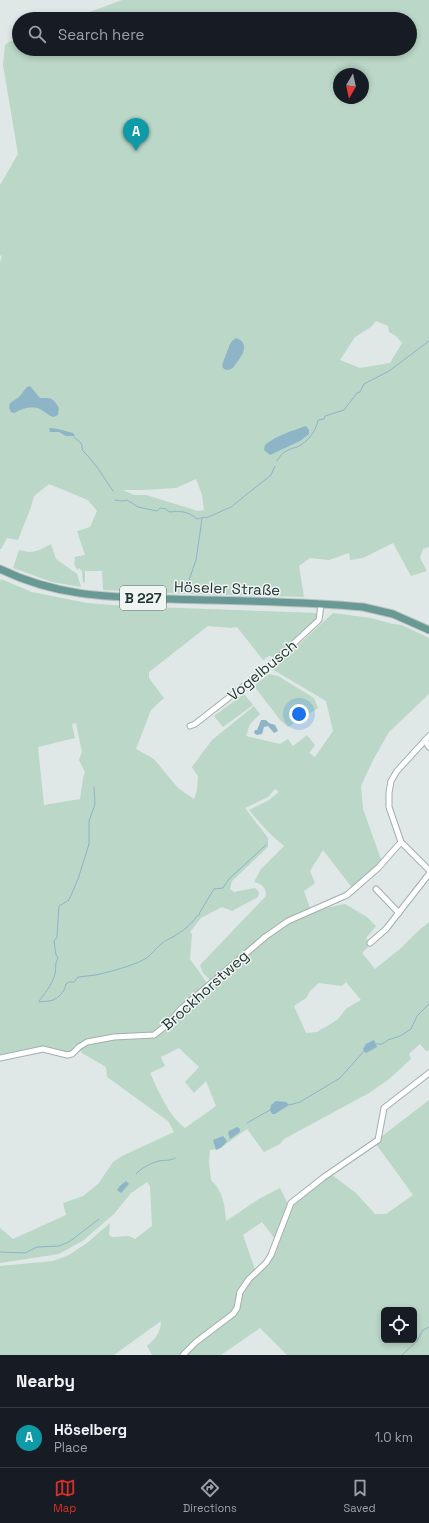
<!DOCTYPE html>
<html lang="en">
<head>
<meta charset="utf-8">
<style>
  body { margin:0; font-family:"Space Grotesk",sans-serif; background:#242831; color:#f1f3f6 }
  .controls { position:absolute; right:12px; bottom:12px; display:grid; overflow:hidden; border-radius:6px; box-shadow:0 2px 6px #0003 }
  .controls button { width:36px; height:36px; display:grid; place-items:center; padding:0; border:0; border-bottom:1px solid #363941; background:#171b24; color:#f1f3f6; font:20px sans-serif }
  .compass { position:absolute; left:333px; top:68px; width:36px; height:36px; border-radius:50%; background:#171b24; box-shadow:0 2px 6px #0003; rotate:189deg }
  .you { position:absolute; left:299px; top:714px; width:14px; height:14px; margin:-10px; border:3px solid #fff; border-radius:50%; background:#1a73e8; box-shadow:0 0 0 6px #1a73e833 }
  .badge { display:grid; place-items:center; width:26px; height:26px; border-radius:50%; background:#d93025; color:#fff; font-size:13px; font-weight:700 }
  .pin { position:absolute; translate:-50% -33px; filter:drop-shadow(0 1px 2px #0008) }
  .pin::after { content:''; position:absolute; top:21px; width:14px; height:12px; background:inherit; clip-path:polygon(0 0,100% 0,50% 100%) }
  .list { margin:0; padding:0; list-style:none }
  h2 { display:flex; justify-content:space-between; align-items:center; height:52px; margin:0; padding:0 16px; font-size:17px }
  h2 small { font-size:13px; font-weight:400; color:#9ea1a6 }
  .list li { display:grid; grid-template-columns:26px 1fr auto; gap:12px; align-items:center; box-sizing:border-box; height:60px; padding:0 16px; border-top:1px solid #363941 }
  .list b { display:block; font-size:15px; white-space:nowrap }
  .list p { margin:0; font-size:13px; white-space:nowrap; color:#9ea1a6 }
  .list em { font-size:13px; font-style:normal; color:#9ea1a6 }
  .icon { flex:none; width:22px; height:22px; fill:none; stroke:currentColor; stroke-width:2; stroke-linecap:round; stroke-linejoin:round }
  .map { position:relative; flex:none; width:429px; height:1355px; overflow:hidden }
  .search { position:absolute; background:#171b24; box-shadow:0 2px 6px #0003; left:12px; right:12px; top:12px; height:44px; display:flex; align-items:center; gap:10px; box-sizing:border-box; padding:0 14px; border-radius:22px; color:#9ea1a6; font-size:15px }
  .sheet { height:112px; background:#171b24 }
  nav { display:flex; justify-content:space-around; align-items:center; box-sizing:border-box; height:56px; border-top:1px solid #363941; background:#171b24; font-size:11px; color:#9ea1a6 }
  nav a { display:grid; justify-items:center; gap:2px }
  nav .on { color:#d93025 }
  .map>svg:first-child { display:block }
</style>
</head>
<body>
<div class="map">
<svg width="429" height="1355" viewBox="0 0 429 1355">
  <rect width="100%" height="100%" fill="#dfe8e6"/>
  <g fill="#bad7c7" fill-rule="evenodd">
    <path d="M122 0H429V547L423 549 420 558 427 571 411 576 393 543 363 558 350 560 349 553 329 560 310 558 299 566 304 597 191 594 103 590 102 571H85V582L83 583 82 571 79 568 77 570 74 564 75 560 74 557 85 555 77 531 90 527 97 511 88 500 49 484 34 496 31 507 18 540 7 538 1 549H0V263L2 255 0 256V185L18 154 3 65 5 45 9 42 19 38V49H410V19H71ZM339 74H363V98H339ZM376 321 388 326 389 332 396 336 402 343 390 363 360 368 340 360 355 337 371 327ZM196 479 202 495 204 510 198 511 146 495H134L123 490H142L176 488Z"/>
    <path d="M51 544 56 559 77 574 81 587 52 582 13 568 19 550C34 554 38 551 51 544Z"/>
    <path d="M1 579 32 592 87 603 126 606 317 613V619L275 657 269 656 263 660 237 627 231 628 208 626 149 672V678L164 698 151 710 136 749 154 759 178 788 194 799 197 790 198 776 192 767 212 740 254 706 260 714 250 724 246 736 280 744 288 739 293 746 307 735 315 745 309 753 315 757 333 731 326 701 272 669 333 613 371 618 393 624 402 625 429 638V694L389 732 373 760 361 786 363 809 382 862 353 889 323 850 310 871 315 883 304 891 310 908 290 917 269 930 211 981 203 973 200 965 266 896C266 887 262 884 254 882L261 869 284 846C271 836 260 823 249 810L269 800 279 792 275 789 268 797 245 808 268 838V847L232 881 230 889 234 892 255 888 259 892 258 897 232 911 222 907 201 918 190 932 192 934 190 959 210 987C244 958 276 926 318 910 327 907 337 906 345 904L367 917 376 926 366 938 370 945 362 953 375 969 401 948 417 932 429 922V1050L426 1051 420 1044 409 1054 411 1059 388 1080 369 1093 284 1139 280 1144 264 1152 247 1129 219 1149 210 1150 209 1162 211 1180C223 1191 225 1206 226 1221L259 1199 280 1188 288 1204 275 1239 262 1222 243 1235 257 1275 270 1263 291 1208 297 1202 332 1175 356 1193 375 1214H386L413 1195 376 1144 381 1137 429 1100V1355H287L260 1328 221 1355H186L190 1349 189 1345 179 1355H152L147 1346C155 1339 161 1332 161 1321L114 1355H0V1266L53 1261 69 1255 87 1243 110 1223 109 1235 112 1237 129 1236 135 1239 152 1226 150 1186 147 1182 131 1193 114 1214 84 1240 59 1254 0 1263V1228L13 1239 66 1215 63 1203 83 1196 99 1183 113 1162 122 1156 174 1132 168 1121 107 1077 106 1067 82 1053 74 1044 75 1048 70 1053H63L44 1047 0 1057V582ZM76 723 82 752 79 760 85 772 83 778 80 799 44 805 38 747 75 738 72 724ZM346 982 361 1000 347 1008 337 1020 317 1032 306 1033 294 1006 306 998 310 991 319 983 342 986ZM179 1048 199 1067 185 1082 194 1093 206 1081 216 1106 185 1128C168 1115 159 1092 150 1073L165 1066 161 1057ZM384 1310H414V1340H384Z"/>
    <path d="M269 674 278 676 314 698 318 708 288 727 281 721 254 686Z"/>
    <path d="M244 694 253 705 223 727 214 716Z"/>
  </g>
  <g fill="#8db4c7">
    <path d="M236 338C249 343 244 353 238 361 234 366 233 370 226 370L223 368 222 365 230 344 232 341Z"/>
    <path d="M30 386 40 398C52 398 52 397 59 408L58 415 54 417C49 416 47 413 43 411 34 404 23 408 14 413L11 412 9 408 10 403 19 397 27 387Z"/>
    <path d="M306 426 309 430V434L300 441 270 455 264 450 265 445C277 435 292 431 306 426Z"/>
    <path d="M49 428C55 428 66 431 73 433L75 436H66L59 432H50Z"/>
    <path d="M261 720H266L269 723 275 725 278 731 274 733 268 726 264 727 262 734 257 735 254 733 255 730H257Z"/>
    <path d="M374 1040 377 1047 366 1053 364 1051 363 1049 366 1044Z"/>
    <path d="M276 1101 286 1102 289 1105 275 1114H272L270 1110 271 1105Z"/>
    <path d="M237 1127 240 1129V1132L230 1139 228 1133 229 1131Z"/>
    <path d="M223 1136 227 1141 222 1147 216 1150 213 1140Z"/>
    <path d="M126 1181 129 1184 121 1193 117 1190 120 1186Z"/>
  </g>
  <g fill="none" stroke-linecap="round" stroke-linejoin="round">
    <g stroke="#8db4c7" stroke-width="1">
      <path d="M74 437 81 443 83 451 88 456 97 467 113 491"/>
      <path d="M277 461C279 458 281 455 283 453 287 450 293 448 297 447 308 442 316 431 318 420L324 419 325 416 344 410 357 393 360 392 364 384 389 371 429 341"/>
      <path d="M115 500 123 501 127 500 138 507 157 511 160 508 166 509 169 512C181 511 188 511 197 519L205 517 206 518 231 507 271 475 275 466"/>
      <path d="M187 591V586L196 560 202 519"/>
      <path d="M39 1001C45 993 51 986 54 977 57 970 54 964 58 958L56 955 54 941 57 937 59 906 69 900 78 879 89 844V821L95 804 94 787"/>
      <path d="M39 1002C42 1001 45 1002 49 1001 57 1000 65 992 66 984L69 982H74L78 977C84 976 90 976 96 975 109 972 132 966 143 960 153 955 158 944 167 940 177 935 191 926 197 916L199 915 200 912 214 889 223 888 229 879 266 845"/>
      <path d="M376 1044H382L388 1040 400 1036 411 1029 417 1016 429 1004"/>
      <path d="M289 1105 300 1102 340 1078 364 1051"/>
      <path d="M247 1123 270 1110"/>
      <path d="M136 1174C141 1168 151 1163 159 1161 165 1160 170 1161 175 1158"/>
      <path d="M0 1252 25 1253 37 1247 59 1246 69 1242 99 1219"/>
      <path d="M402 1355 417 1341 423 1330 429 1327"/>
    </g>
    <g stroke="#a3afad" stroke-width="7">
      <g id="minor">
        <path d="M190 726 195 724 268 667 319 620 321 605"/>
        <path d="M429 736 397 771 391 781 389 793V807L401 842 429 870"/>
        <path d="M425 740 429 747"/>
        <path d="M376 889 399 913"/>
        <path d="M370 943 386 929 429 874"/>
        <path d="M0 1058 43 1049 67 1055 72 1054 79 1047 87 1042 114 1037 154 1035 168 1024 180 1010 265 937 288 921 347 895 378 868 401 842"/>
        <path d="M183 1355 196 1342 233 1314 237 1308 240 1292 249 1279 266 1263 271 1255 291 1203 324 1177 378 1140 384 1108 429 1073"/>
      </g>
    </g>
    <g stroke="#bdc3c2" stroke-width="9">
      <path id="major" d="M0 569C58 597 109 597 172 599 235 601 300 601 363 607L393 614 429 630"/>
    </g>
    <use href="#minor" stroke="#fff" stroke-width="5"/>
    <use href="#major" stroke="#699994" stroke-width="7"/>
  </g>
  <g text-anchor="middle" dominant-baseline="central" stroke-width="3" stroke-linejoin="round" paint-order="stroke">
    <rect fill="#eff5f3" stroke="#606f6d" stroke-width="1" x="120" y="586" width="46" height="24" rx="3"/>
    <g font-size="14" font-weight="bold" fill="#223634">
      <text x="143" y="598">B 227</text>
    </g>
    <g font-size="15" fill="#223634" stroke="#eff5f3">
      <text transform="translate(227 588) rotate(2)">Höseler Straße</text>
      <text transform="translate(262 670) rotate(-40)">Vogelbusch</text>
      <text transform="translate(205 990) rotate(-42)">Brockhorstweg</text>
    </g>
  </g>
</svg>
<div class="controls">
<button><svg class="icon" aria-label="locate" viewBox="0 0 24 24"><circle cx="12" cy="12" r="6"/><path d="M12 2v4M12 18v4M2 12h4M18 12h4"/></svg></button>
</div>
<svg class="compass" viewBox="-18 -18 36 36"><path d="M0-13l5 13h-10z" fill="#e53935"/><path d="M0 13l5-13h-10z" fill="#9ea1a6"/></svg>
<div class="you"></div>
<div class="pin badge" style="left:136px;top:151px;background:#0f9aa8">A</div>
<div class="search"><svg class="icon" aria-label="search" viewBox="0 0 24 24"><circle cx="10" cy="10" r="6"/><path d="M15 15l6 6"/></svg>Search here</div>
</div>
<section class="sheet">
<h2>Nearby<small></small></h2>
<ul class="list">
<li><span class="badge" style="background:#0f9aa8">A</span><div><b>Höselberg</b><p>Place</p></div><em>1.0 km</em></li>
</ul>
</section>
<nav>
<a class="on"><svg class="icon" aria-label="map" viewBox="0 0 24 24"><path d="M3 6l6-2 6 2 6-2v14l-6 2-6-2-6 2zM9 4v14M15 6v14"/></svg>Map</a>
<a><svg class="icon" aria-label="directions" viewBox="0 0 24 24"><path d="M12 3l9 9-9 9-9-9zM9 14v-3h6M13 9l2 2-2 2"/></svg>Directions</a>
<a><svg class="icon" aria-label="saved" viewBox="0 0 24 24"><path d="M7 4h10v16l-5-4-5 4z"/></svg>Saved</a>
</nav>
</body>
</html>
